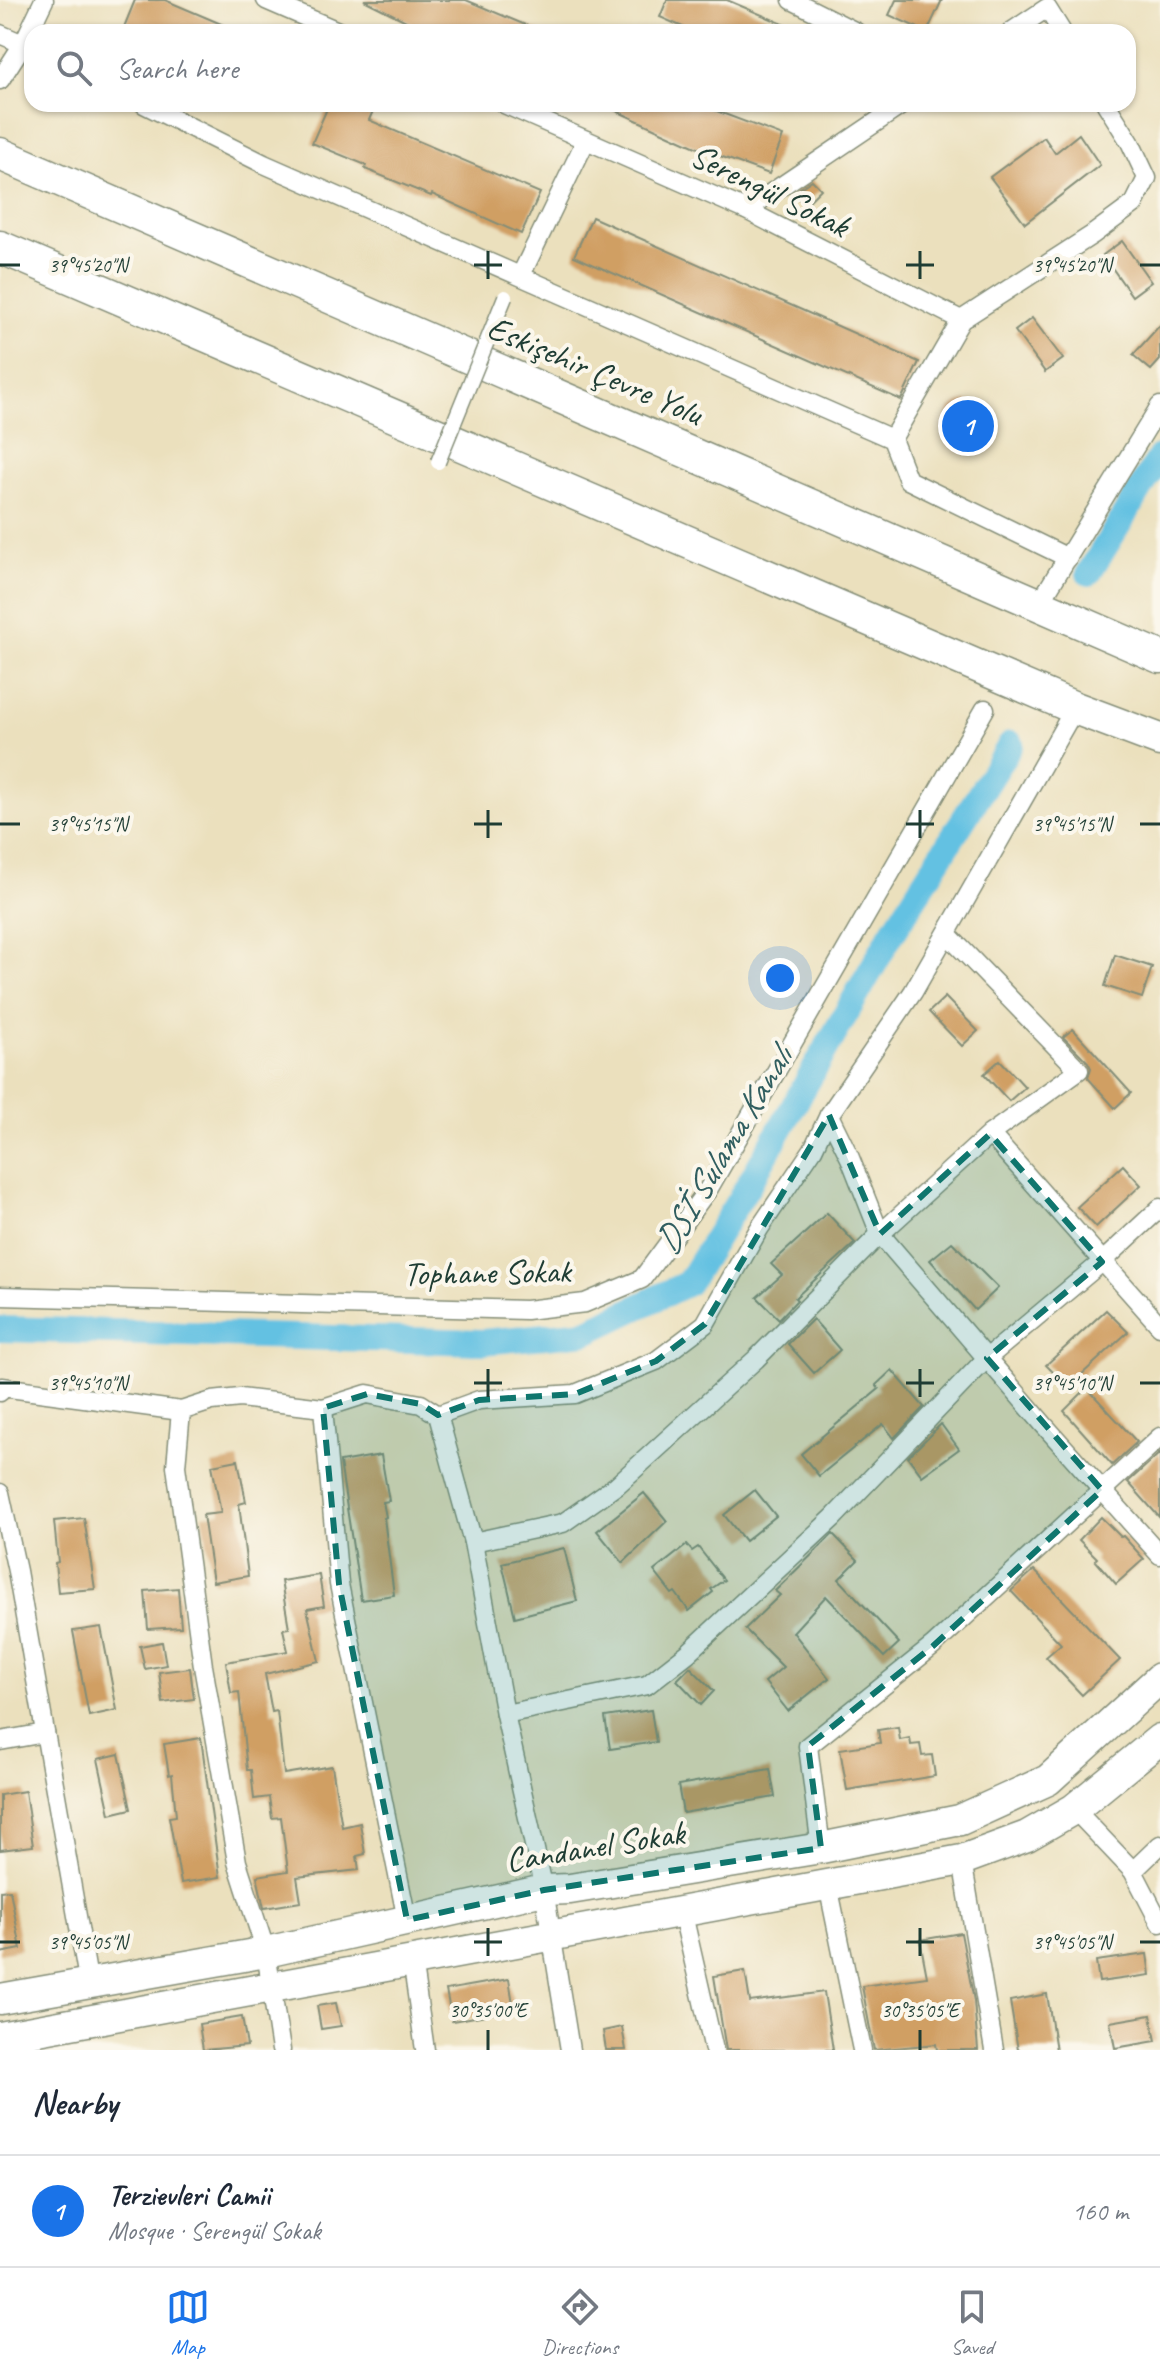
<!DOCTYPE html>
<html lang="en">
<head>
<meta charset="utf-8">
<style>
  body { margin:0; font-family:Caveat,sans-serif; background:#f6f6f7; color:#1f2937 }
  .you { position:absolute; left:780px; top:978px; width:28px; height:28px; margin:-20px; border:6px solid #fff; border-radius:50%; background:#1a73e8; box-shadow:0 0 0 12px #1a73e833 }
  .badge { display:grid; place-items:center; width:52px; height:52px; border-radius:50%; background:#1a73e8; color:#fff; font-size:26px; font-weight:700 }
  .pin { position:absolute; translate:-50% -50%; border:4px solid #fff; box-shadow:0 2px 8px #0006 }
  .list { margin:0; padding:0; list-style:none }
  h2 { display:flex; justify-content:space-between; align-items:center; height:104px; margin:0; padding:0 32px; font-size:34px }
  h2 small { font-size:26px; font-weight:400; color:#747a83 }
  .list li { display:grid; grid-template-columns:52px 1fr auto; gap:24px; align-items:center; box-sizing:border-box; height:112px; padding:0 32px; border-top:2px solid #e0e1e3 }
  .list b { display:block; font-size:30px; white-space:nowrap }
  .list p { margin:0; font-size:26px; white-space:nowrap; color:#747a83 }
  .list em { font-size:26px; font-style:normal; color:#747a83 }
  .icon { flex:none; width:44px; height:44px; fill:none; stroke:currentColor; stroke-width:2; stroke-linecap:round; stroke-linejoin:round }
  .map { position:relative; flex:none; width:1160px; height:2050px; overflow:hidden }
  .search { position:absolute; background:#fff; box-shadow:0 2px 6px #0004; left:24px; right:24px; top:24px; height:88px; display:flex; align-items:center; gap:20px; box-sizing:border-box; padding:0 28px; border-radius:24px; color:#747a83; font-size:30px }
  .sheet { height:216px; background:#fff }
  nav { display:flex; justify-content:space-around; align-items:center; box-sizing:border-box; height:112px; border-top:2px solid #e0e1e3; background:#fff; font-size:22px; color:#747a83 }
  nav a { display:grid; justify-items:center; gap:4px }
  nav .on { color:#1a73e8 }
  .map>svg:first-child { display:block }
</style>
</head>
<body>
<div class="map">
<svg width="1160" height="2050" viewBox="0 0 1160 2050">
  <rect width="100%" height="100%" fill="#fbf7ec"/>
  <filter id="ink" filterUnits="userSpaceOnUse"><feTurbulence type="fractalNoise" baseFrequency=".0125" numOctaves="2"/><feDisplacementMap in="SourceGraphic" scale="16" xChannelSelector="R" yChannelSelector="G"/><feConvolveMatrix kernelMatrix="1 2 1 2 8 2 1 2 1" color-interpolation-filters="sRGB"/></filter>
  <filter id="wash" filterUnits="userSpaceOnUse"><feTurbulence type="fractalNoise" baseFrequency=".006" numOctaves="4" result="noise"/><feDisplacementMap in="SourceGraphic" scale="32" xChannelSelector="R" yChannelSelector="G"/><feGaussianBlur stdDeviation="1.8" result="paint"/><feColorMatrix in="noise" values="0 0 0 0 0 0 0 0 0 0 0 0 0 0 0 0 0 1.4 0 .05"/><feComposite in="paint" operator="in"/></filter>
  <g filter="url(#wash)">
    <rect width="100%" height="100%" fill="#ebe0bd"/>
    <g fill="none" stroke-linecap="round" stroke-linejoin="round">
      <g stroke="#64c1e2" stroke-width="26">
        <path d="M1089 573 1160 457"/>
        <path d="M0 1329 483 1342 586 1332 688 1283 749 1184 888 940 1011 744"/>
      </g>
    </g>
    <g id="blocks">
      <g fill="#d09f63">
        <path d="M135 0H165L240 32H122Z"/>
        <path d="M364 0H466L542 32H428Z"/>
        <path d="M667 0H727L802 32H694L660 17Z"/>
        <path d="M896 0H942L927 32 889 15Z"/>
        <path d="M329 104H376L369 120 540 193 521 234 432 194 431 196 365 169 366 165 312 143Z"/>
        <path d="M601 104H698L783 136 769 174 698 148Z"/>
        <path d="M1079 134 1100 165 1025 223 990 177 1044 137 1055 153Z"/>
        <path d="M812 180 821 189 805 205 793 193Z"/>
        <path d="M592 217 919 362 901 400 574 256Z"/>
        <path d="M1122 241 1151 282 1132 296 1103 255Z"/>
        <path d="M1032 318 1063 359 1045 372 1015 331Z"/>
        <path d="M1160 325V360L1151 370 1133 355Z"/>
        <circle cx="968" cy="424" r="23"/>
        <path d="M1115 955 1152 967 1142 998 1105 986Z"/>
        <path d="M945 997 978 1031 962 1046 929 1012Z"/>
        <path d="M1073 1029 1131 1093 1115 1108 1088 1078 1091 1068 1088 1062 1063 1037Z"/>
        <path d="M1000 1060 1025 1087 1009 1101 984 1074Z"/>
        <path d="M1123 1165 1141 1185 1096 1227 1077 1207Z"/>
        <path d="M827 1213 855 1243 795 1298 797 1300 779 1319 757 1297 782 1275 771 1264Z"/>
        <path d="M952 1242 998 1288 975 1310 930 1260Z"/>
        <path d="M1106 1310 1128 1332 1068 1387 1046 1365Z"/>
        <path d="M813 1319 840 1350 814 1373 788 1344Z"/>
        <path d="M892 1370 924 1407 894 1438 883 1424 819 1476 801 1454 879 1389 876 1385Z"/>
        <path d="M1087 1388 1137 1442 1112 1465 1064 1411Z"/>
        <path d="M941 1424 959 1449 922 1476 908 1457Z"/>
        <path d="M1160 1453V1518L1128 1482Z"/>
        <path d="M381 1455 389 1501 383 1502 386 1517 384 1518 394 1595 361 1600 340 1462Z"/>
        <path d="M238 1460 246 1502 239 1504 248 1576 213 1582 203 1515 221 1513 212 1465Z"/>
        <path d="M755 1490 776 1516 745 1541 724 1515Z"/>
        <path d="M644 1493 667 1521 623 1563 597 1531Z"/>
        <path d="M1101 1517 1121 1537 1123 1536 1144 1559 1116 1584 1095 1560 1097 1558 1079 1540Z"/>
        <path d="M84 1518 95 1589 58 1592 55 1563 58 1562 54 1521Z"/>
        <path d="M833 1534 858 1560 839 1579 899 1643 884 1657 826 1596 793 1632 829 1678 788 1711 765 1682 783 1667 745 1629 780 1595 775 1591Z"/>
        <path d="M687 1545 692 1551 698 1547 724 1580 711 1589 713 1592 689 1611 675 1592 672 1594 654 1571Z"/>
        <path d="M564 1548 577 1601 515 1617 502 1563Z"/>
        <path d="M1034 1570 1120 1660 1082 1695 1046 1657 1061 1644 1011 1591Z"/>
        <path d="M319 1575 324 1606 307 1609 319 1661 265 1674 272 1712 277 1711 284 1774 332 1766 342 1827 360 1823 365 1854 357 1856 359 1870 297 1877 301 1902 264 1908 257 1876 288 1871 281 1817 272 1818 269 1797 254 1799 251 1770H247L239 1692 231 1693 226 1662 288 1651 283 1629 289 1628 281 1581Z"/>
        <path d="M178 1588 181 1627 148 1629 145 1591Z"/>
        <path d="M101 1627 117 1710 89 1716 73 1631Z"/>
        <path d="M162 1642 166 1665 145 1669 140 1646Z"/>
        <path d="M690 1667 714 1691 701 1705 677 1680Z"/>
        <path d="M190 1668 194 1699 163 1703 159 1672Z"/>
        <path d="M651 1710 656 1742 610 1749 605 1717Z"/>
        <path d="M898 1727 900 1740 910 1738 911 1745 920 1744 922 1756 932 1755 935 1776 847 1790 840 1749 880 1743 878 1730Z"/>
        <path d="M201 1738 220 1877 181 1883 169 1817 176 1816 172 1774 169 1775 164 1744Z"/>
        <path d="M119 1754 131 1809 110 1814 98 1759Z"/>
        <path d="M770 1769 775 1797 683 1813 678 1785Z"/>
        <path d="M25 1791 33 1846 0 1850V1795Z"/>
        <path d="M10 1890 21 1949 0 1953V1891Z"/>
        <path d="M961 1933 974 2001 978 2050H937L936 2044 874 2050 862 1986 927 1977 920 1940Z"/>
        <path d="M1147 1954 1150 1975 1099 1982 1096 1961Z"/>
        <path d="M745 1971 750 2002 824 1992 833 2050H726L714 1976Z"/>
        <path d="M509 1979 514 2010 452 2021 446 1990Z"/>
        <path d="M1047 1994 1056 2050H1018L1010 2001Z"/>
        <path d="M336 2003 341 2026 321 2029 317 2006Z"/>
        <path d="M1151 2015 1156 2041 1115 2048 1110 2022Z"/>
        <path d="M242 2017 247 2046 203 2050 199 2024Z"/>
        <path d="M622 2027 626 2050H606L603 2031Z"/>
      </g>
    </g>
  </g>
  <g filter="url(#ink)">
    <use href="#blocks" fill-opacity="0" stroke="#858e78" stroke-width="2"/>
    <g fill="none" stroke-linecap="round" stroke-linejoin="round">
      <g stroke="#858e78" stroke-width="21">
        <g id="minor">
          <path d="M266 0 340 32"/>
          <path d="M792 0 856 32"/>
          <path d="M1011 32 1047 8 1062 32"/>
          <path d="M0 34 32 48"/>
          <path d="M0 80 23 44 44 0"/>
          <path d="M144 104 264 164 892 439 908 480 1068 558"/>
          <path d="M504 104 746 210 961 320"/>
          <path d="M746 210 903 104"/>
          <path d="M521 275 586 140"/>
          <path d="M892 439 961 320 1092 235 1134 204 1147 178 1130 142 1106 104"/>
          <path d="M1039 604 1160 406"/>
          <path d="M1075 708 913 992 829 1115 850 1158 880 1234 1044 1425 1160 1555"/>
          <path d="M990 1134 1160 1326"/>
          <path d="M0 1296 526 1310 585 1303 642 1279 709 1188 985 709"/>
          <path d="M0 1392 2 1387 181 1411"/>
          <path d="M323 1408 367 1394 421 1404 438 1415 479 1400 575 1394 656 1361 705 1324 759 1229 813 1149 829 1115"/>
          <path d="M438 1415 473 1542 505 1714 544 1890 570 2050"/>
          <path d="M0 1493 17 1571 89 1985"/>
          <path d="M473 1542 563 1523 617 1485 756 1359 880 1234 990 1134 1079 1070 947 934"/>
          <path d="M505 1714 647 1685 688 1653 833 1518 987 1358 1102 1262 1160 1208"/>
          <path d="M0 1741 45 1733"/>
          <path d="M1074 1809 1133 1871 1160 1923"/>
          <path d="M821 1848 808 1746 933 1646 1160 1437"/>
          <path d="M962 1860 994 2050"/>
          <path d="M1133 1871 1160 1845"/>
          <path d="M828 1885 862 2050"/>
          <path d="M682 1910 714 2050"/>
          <path d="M412 1960 425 2050"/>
          <path d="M281 2050 266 1952 237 1862 203 1666 176 1466 181 1411 212 1401 240 1398 323 1408 339 1584 407 1920"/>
        </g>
      </g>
      <g stroke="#858e78" stroke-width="33">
        <g id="primary">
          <path d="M0 1999 266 1952 544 1890 570 1889 821 1848 960 1820 1048 1780 1160 1678"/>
          <path d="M0 2037 962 1860 1027 1836 1074 1809 1160 1739"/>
        </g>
      </g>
      <g stroke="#858e78" stroke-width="35">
        <g id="trunk">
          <path d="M0 154 1160 657"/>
          <path d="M0 247 1075 708 1160 740"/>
        </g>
      </g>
      <use href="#minor" stroke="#fff" stroke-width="18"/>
      <use href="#primary" stroke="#fff" stroke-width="30"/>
      <use href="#trunk" stroke="#fff" stroke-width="32"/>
      <g stroke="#858e78" stroke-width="17" stroke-linecap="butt">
        <path id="pedestrian-bridge" d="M438 462 505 297"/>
      </g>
      <use href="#pedestrian-bridge" stroke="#fff" stroke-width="14"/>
    </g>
  </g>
  <path fill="#0f766e" fill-opacity="0.2" stroke="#0f766e" stroke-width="6" stroke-dasharray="16 10" stroke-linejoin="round" d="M829 1115 880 1234 990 1134 1102 1262 987 1358 1102 1490 933 1646 808 1746 821 1848 544 1890 407 1920 339 1584 323 1408 367 1394 421 1404 438 1415 479 1400 575 1394 656 1361 705 1324Z"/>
  <path fill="none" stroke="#1f3d34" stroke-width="3" d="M488 251V279M920 251V279M0 265H20M474 265H502M906 265H934M1140 265H1160M488 810V838M920 810V838M0 824H20M474 824H502M906 824H934M1140 824H1160M488 1369V1397M920 1369V1397M0 1383H20M474 1383H502M906 1383H934M1140 1383H1160M488 1928V1956M920 1928V1956M0 1942H20M474 1942H502M906 1942H934M1140 1942H1160M488 2030V2050M920 2030V2050"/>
  <g text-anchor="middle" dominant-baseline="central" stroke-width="8" stroke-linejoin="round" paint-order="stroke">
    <g font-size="34" fill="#1f3d34" stroke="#fbf7ec">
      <text transform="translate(770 190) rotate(26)">Serengül Sokak</text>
      <text transform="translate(595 370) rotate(23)">Eskişehir Çevre Yolu</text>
      <text transform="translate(487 1272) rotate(-1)">Tophane Sokak</text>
      <text transform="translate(595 1846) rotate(-9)">Candanel Sokak</text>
    </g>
    <g font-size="36" font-style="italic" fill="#305e60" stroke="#fbf7ec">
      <text transform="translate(723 1150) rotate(-59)">DSİ Sulama Kanalı</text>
    </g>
  </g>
  <g font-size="20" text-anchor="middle" fill="#1f3d34" stroke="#fbf7ec" stroke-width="8" stroke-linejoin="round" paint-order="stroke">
    <text x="88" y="272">39°45'20"N</text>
    <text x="1072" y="272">39°45'20"N</text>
    <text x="88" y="831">39°45'15"N</text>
    <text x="1072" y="831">39°45'15"N</text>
    <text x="88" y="1390">39°45'10"N</text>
    <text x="1072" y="1390">39°45'10"N</text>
    <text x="88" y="1949">39°45'05"N</text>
    <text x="1072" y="1949">39°45'05"N</text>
    <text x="488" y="2017">30°35'00"E</text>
    <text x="920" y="2017">30°35'05"E</text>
  </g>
</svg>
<div class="you"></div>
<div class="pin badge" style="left:968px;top:426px">1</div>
<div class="search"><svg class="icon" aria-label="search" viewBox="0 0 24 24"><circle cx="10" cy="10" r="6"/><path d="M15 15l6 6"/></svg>Search here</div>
</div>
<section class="sheet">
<h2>Nearby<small></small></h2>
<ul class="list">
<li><span class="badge">1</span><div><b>Terzievleri Camii</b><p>Mosque · Serengül Sokak</p></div><em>160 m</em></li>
</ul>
</section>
<nav>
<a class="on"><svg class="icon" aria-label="map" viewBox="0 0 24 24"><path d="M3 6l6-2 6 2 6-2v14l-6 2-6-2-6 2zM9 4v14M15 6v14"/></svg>Map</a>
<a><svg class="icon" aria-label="directions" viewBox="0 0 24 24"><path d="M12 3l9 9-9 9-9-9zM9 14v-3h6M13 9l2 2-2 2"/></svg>Directions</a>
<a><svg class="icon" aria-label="saved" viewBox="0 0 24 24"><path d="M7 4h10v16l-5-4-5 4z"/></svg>Saved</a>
</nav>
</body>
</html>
